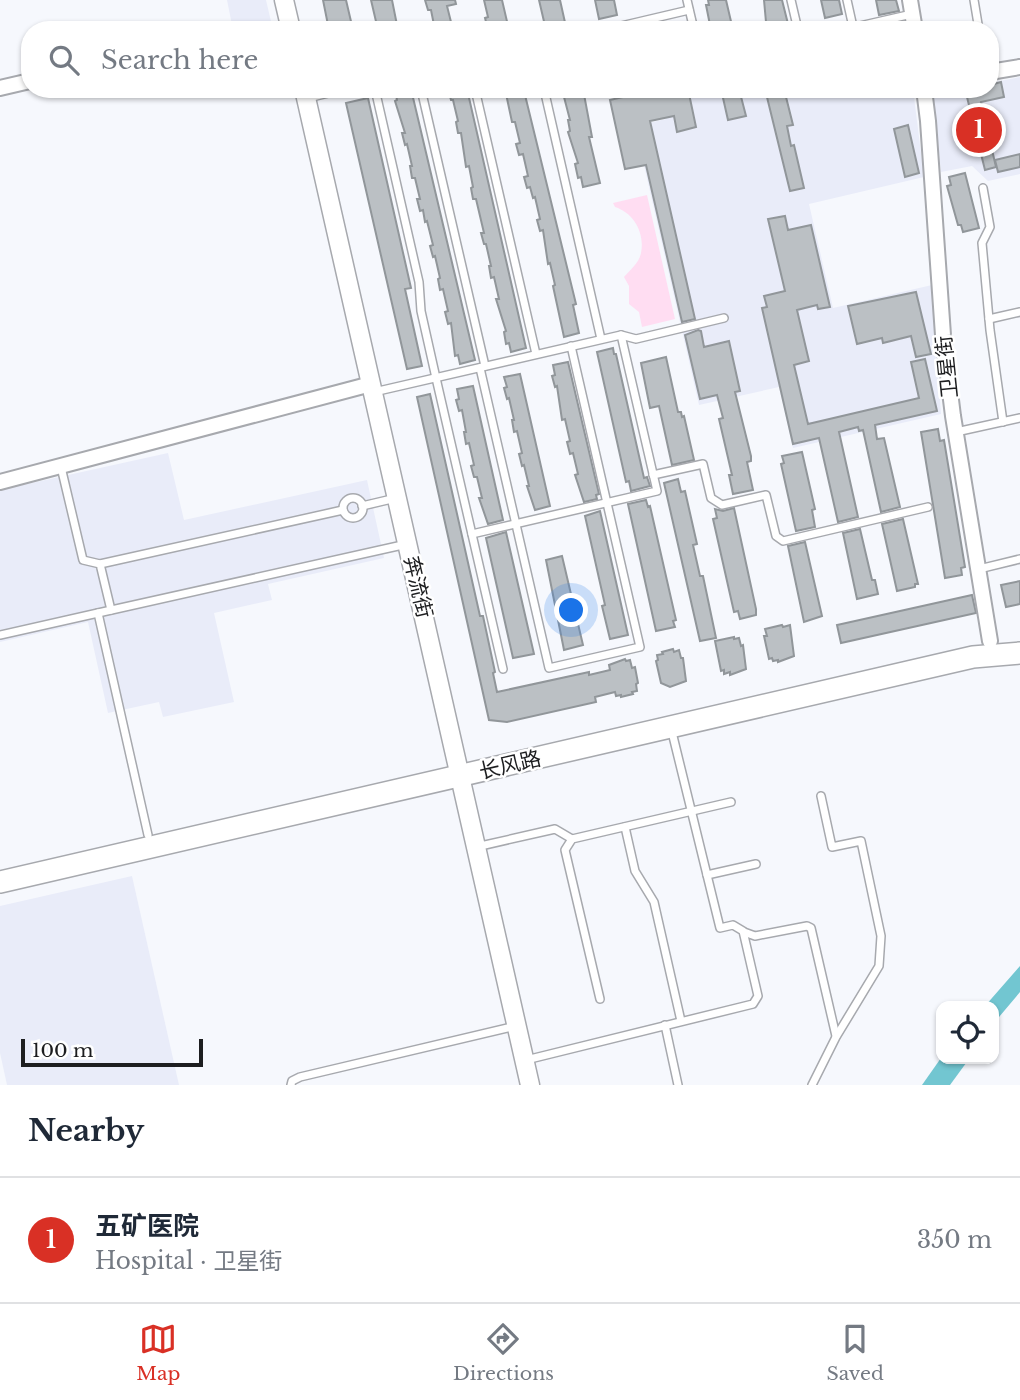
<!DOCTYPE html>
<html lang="en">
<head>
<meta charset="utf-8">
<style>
  body { margin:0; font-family:"Libre Baskerville","Noto Sans SC",serif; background:#f6f6f7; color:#1f2937 }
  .controls { position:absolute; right:21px; bottom:21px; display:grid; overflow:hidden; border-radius:14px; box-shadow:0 2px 5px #0004 }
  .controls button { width:63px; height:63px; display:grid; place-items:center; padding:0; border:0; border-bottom:2px solid #e0e1e3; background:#fff; color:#1f2937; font:35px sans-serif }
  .scale { position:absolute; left:21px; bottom:18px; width:182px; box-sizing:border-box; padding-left:7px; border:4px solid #1d1e20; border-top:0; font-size:19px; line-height:24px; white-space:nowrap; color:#1d1e20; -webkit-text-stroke:5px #fff; paint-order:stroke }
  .you { position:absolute; left:572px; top:611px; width:24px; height:24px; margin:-18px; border:5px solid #fff; border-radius:50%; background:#1a73e8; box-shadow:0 0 0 10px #1a73e833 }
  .badge { display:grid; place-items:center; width:46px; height:46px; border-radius:50%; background:#d93025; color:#fff; font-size:23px; font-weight:700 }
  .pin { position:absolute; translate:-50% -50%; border:4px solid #fff; box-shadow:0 2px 7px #0006 }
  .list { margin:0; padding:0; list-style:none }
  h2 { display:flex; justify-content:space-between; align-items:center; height:91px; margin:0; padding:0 28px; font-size:30px }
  h2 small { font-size:23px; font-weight:400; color:#747a83 }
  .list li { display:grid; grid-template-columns:46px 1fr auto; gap:21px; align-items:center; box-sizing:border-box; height:126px; padding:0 28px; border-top:2px solid #e0e1e3 }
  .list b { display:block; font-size:26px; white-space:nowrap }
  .list p { margin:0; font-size:23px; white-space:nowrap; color:#747a83 }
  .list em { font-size:23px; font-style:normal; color:#747a83 }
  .icon { flex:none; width:38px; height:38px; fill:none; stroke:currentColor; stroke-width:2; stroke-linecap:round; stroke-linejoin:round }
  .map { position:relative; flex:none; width:1020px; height:1085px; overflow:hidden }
  .search { position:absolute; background:#fff; box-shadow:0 2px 5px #0004; left:21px; right:21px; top:21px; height:77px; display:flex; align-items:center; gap:18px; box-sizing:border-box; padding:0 24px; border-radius:28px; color:#747a83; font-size:26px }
  .sheet { height:217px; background:#fff }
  nav { display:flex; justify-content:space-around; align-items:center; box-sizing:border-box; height:98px; border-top:2px solid #e0e1e3; background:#fff; font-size:19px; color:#747a83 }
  nav a { display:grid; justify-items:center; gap:4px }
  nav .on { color:#d93025 }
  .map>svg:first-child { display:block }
</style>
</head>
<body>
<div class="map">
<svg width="1020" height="1085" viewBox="0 0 1020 1085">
  <rect width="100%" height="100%" fill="#f6f8fd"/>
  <g fill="#e9ecf9">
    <path d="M227 0H266L273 30H233Z"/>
    <path d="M1020 77V174L988 181 972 166 941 172 933 94 957 89H990V83Z"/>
    <path d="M659 89H913L924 177 809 204 833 308 932 285 941 414 793 448 779 387 699 405 635 126 666 119Z"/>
    <path d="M168 453 184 520 367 480 384 558 268 584 272 600 214 613 234 702 163 717 159 702 108 713 88 622 0 642V490Z"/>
    <path d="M132 876 179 1085H7L0 1053V906Z"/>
  </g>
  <path fill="#ffddf2" d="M647 195 675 319 642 327 639 312 629 304V286L624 277C630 270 639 263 641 253 645 233 634 213 615 207L613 203Z"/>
  <g fill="#72c6d1">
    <path d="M1020 966V992L994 1023V1006H985Z"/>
    <path d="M941 1058 969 1059 950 1085H922Z"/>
  </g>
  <g fill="#bbc0c4" stroke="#91969a" stroke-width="2">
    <path d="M323 0H346L353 30H329Z"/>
    <path d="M371 0H392L398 30H378Z"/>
    <path d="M425 0H455L456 4 447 6 453 30H435L431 10H428Z"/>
    <path d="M484 0H502L509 30H488L485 18 488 17Z"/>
    <path d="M539 0H560L566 27 546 30Z"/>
    <path d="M595 0H614L617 15 599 19Z"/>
    <path d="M708 0H726L733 30H711L706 5H709Z"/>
    <path d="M764 0H782L789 28 771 30 769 22H766Z"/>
    <path d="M821 0H839L842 14 825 18Z"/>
    <path d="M876 0H896L899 11 879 15Z"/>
    <path d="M1001 82 1004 97 981 102 996 167 985 170 965 89H990V85Z"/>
    <path d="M395 89H411L475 360 460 364 458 355 455 356 451 323 448 324 445 312 448 311 443 289 440 290 438 279 440 278 435 256 433 257 430 246 433 245 427 221 425 222 423 210 420 211 417 199H420L415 178H412L410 166H412L407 144 405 145 402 133H405L395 101 397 100Z"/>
    <path d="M448 89H467L526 348 511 352 509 343 506 344 504 332 506 331 496 299H499L494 277 491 278 489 266H491L486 244H484L481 233H484L476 199H473L471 188 473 187 469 166 466 167 461 133H458L456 122 458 121 453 100H451Z"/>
    <path d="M505 89H522L523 96 525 95 576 304 573 305 579 333 564 337 553 286 555 285 550 263 548 264 543 230 540 231 537 220 540 219 535 197 533 198 530 187 527 188 524 177 528 176 523 154 519 155 516 144 520 143 515 122H512Z"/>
    <path d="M565 89H583L592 137H589L600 183 583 187 581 177 578 178 575 164 578 163 568 132 570 131 568 120H570L564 97H567Z"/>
    <path d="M621 89H637L638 94 658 89H688L696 127 677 132 674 116 650 121 695 319 682 322 646 165 625 169 610 100 623 97Z"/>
    <path d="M721 89H739L746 116 728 120Z"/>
    <path d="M765 89H784L793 125 787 126 791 146 794 145 804 188 790 191Z"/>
    <path d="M368 98 411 288 405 289 422 366 407 369 346 103Z"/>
    <path d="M908 125 919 173 905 177 894 129Z"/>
    <path d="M1020 154V167L998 172 995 160Z"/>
    <path d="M965 173 979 228 963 232 961 225H958L947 186 951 185 949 177Z"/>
    <path d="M785 216 788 230 811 225 830 307 818 309 817 305 797 310 809 361 794 365 808 424 919 398 911 362 925 359 937 411 875 425 877 439 884 438 900 507 881 512 863 430 859 431 858 427 839 432 858 517 838 522 819 438 793 444 762 308 767 307 764 296 785 291 768 219Z"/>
    <path d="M916 292 931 354 916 357 911 336 883 343 882 338 857 344 848 306Z"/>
    <path d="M698 330 701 331 704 347 729 341 740 391 735 392 751 456V461L747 462 753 490 733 494 729 475H732L719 419 723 418 717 395 700 399 685 335Z"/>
    <path d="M613 348 614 354H616L644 478 647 477 650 486 631 491 629 481 626 482 597 352Z"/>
    <path d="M666 357 678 412H681L682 417 684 416 694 460 672 465 659 406 650 408 641 363Z"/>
    <path d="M568 362 599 494 596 495 597 499 584 502 575 475 578 474 573 453 570 454 567 442 570 441 565 419 562 420 557 386 555 387 552 376 555 375 553 365Z"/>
    <path d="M520 374 550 506 535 510 527 486H529L524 465 522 466 519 454 522 453 517 431 514 432 512 420H514L509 398 507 399 504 388 507 387 504 377Z"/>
    <path d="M473 386 503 520 488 524 479 498H482L477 477H474L471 466 474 465 469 443 466 444 464 432H466L462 410 459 411 456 400 459 399 457 389Z"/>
    <path d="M430 394 480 616H483L495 672 493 673 497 692 589 672V675L610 670 609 665 625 659 626 661 630 660 632 668 635 667 638 683 636 684 637 691 632 692 633 694 621 697V695L616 696 615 692 595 697 596 702 507 722 489 720 417 397Z"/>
    <path d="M938 429 940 441 944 440 965 567 961 568 962 575 945 578 921 432Z"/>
    <path d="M802 452 815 509 812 510 815 527 796 531 781 464 784 463 782 456Z"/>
    <path d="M678 479 681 492 685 491 697 544 693 545 700 576H703L716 638 700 641 664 483Z"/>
    <path d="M646 500 648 507 650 506 676 620 673 621 675 627 656 631 628 504Z"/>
    <path d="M734 508 756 609V615L740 619 738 611 734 612 713 519 717 518 715 509 723 511Z"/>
    <path d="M600 511 628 635 610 639 602 606 605 605 585 516Z"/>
    <path d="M903 519 918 584H915V587L897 591 882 524Z"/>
    <path d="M860 529 872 580H875L878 594 857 599 843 533Z"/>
    <path d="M506 532 534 654 513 658 486 538Z"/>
    <path d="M805 542 822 616 804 622 788 546Z"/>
    <path d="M562 556 583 645 564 650 546 560Z"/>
    <path d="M1020 581V604L1006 607 1001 585Z"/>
    <path d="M972 595 976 613 841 643 837 625Z"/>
    <path d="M782 625 783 627 790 625 794 656 778 662V660L773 661 772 658 769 659 764 636H767L765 629Z"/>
    <path d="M734 637V639L739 638 741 646 743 645 746 669 730 675V672L724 674V670L721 671 715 641Z"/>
    <path d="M673 649 674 652 679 650 681 658H683L686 681 670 687 661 683 656 661 658 660 657 655 663 654 662 652Z"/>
  </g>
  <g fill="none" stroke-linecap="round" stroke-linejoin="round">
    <g stroke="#a7a9ae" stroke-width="10">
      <g id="service">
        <path d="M687 0 694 30"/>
        <path d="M791 0 798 30"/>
        <path d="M847 0 853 27"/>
        <path d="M974 0 979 30"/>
        <path d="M604 30 689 10"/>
        <path d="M842 30 912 14"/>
        <path d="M375 89 419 282 421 311 436 378 503 669"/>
        <path d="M421 89 485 366"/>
        <path d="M475 89 536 354"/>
        <path d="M544 89 601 339"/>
        <path d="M308 98 345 89"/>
        <path d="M983 188 990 227 982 243 990 330 1003 422"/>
        <path d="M989 319 1020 312"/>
        <path d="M480 368 549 668 640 647 571 346"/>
        <path d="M374 392 621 335 636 339 724 318"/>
        <path d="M956 432 1020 418"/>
        <path d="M61 467 83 560 100 564 111 610"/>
        <path d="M653 475 703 464 711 498 722 505 766 495 776 536 783 541 928 507"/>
        <circle cx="353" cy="508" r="10"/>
        <path d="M362 506 396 498"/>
        <path d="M472 534 657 491 621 335"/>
        <path d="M100 564 343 510"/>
        <path d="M979 569 1020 559"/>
        <path d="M0 635 98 613"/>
        <path d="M625 827 635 871 654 902 681 1021"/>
        <path d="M148 835 98 613 407 544"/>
        <path d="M476 847 555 829 572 839"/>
        <path d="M707 875 756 864"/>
        <path d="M744 932 755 936 807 926 811 928 836 1036"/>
        <path d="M600 999 565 850 572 839 731 802"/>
        <path d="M665 1025 678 1085"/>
        <path d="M526 1060 753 1004 758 996 743 931 733 925 720 928 671 728"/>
        <path d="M291 1085 292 1081 300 1077 516 1026"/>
        <path d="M812 1085 836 1037 879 966 881 936 861 841 832 847 821 796"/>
      </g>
    </g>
    <g stroke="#a7a9ae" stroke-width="18">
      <g id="minor">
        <path d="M910 0 915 30"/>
        <path d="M990 72 1020 67"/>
        <path d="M0 88 30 81"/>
        <path d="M924 89 928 121 943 335 953 416 990 641"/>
        <path d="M0 482 371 384"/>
      </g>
    </g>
    <g stroke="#a7a9ae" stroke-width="21">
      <g id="tertiary">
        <path d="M284 0 291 30"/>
        <path d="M304 89 530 1085"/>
      </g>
    </g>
    <g stroke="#a7a9ae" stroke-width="24">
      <path id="primary" d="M0 882 973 657 1020 653"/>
    </g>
    <use href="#service" stroke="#fff" stroke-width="7"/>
    <use href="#minor" stroke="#fff" stroke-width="14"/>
    <use href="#tertiary" stroke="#fff" stroke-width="18"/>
    <use href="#primary" stroke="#fff" stroke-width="21"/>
  </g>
  <g text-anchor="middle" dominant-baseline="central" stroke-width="5" stroke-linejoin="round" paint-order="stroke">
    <g font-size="21" fill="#1d1e20" stroke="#fff">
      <text transform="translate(947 367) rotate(-96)">卫星街</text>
      <text transform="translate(418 587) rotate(77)">奔流街</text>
      <text transform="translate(510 765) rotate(-13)">长风路</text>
    </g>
  </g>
</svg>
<div class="controls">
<button><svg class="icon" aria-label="locate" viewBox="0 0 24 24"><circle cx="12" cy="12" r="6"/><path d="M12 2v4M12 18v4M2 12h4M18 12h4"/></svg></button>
</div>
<div class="scale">100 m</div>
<div class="you"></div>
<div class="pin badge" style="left:979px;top:130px">1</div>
<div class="search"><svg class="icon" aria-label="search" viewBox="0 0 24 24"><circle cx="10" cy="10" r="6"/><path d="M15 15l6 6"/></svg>Search here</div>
</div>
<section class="sheet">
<h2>Nearby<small></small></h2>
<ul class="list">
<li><span class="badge">1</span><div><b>五矿医院</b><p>Hospital · 卫星街</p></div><em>350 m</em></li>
</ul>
</section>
<nav>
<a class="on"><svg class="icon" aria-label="map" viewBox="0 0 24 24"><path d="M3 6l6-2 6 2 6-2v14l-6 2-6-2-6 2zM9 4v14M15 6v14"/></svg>Map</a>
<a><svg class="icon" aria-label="directions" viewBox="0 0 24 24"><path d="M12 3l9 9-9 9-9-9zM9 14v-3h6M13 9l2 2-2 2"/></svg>Directions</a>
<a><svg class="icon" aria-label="saved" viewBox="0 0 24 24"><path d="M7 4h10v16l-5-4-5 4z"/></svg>Saved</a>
</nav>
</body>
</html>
